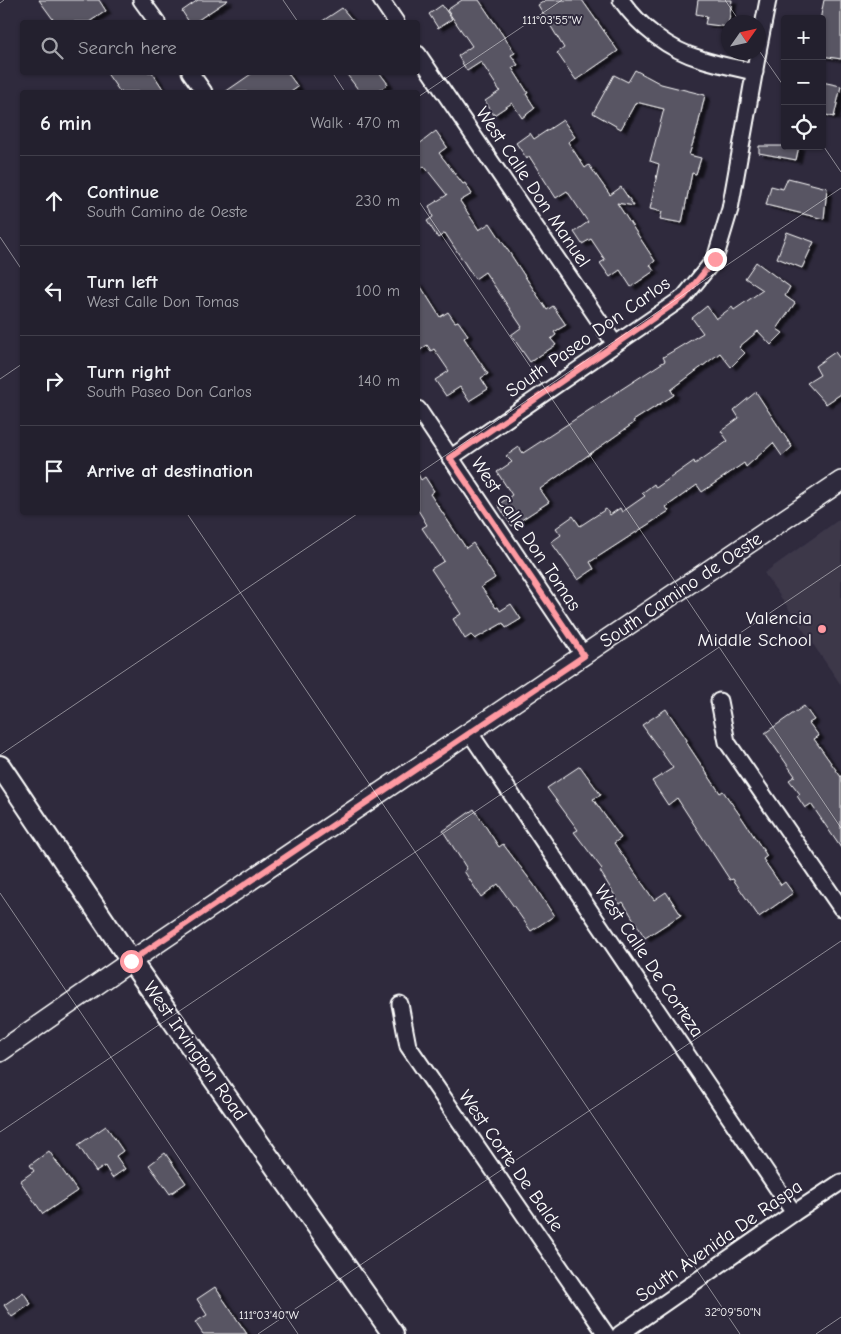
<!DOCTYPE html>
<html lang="en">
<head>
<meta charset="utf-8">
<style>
  body { margin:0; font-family:"Comic Neue",sans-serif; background:#2f2d3a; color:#f1f3f6 }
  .controls { position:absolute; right:15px; top:15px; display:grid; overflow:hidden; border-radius:5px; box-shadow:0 1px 4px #0004 }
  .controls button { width:45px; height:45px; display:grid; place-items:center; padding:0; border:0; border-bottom:1px solid #403e4a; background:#23202e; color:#f1f3f6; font:25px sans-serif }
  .compass { position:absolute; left:721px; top:15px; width:45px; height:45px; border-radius:50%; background:#23202e; box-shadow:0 1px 4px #0004; rotate:56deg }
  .stop { position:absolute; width:15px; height:15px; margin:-11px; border:4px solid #ff9aa2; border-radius:50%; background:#fff }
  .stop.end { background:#ff9aa2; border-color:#fff; box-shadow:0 1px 5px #0008 }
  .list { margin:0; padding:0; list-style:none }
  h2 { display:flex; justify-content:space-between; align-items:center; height:65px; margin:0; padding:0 20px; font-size:21px }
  h2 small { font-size:16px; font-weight:400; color:#a3a3aa }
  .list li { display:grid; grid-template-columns:32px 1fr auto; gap:15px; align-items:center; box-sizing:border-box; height:90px; padding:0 20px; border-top:1px solid #403e4a }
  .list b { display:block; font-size:19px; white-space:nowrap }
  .list p { margin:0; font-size:16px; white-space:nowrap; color:#a3a3aa }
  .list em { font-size:16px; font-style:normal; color:#a3a3aa }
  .icon { flex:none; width:28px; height:28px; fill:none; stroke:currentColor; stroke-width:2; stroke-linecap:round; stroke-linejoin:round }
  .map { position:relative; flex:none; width:841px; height:1334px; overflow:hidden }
  .search { position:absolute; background:#23202e; box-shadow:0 1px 4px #0004; left:20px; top:20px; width:400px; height:55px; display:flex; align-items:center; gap:12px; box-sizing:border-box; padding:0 18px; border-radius:5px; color:#a3a3aa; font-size:19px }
  .panel { position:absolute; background:#23202e; box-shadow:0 1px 4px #0004; left:20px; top:90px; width:400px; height:425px; border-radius:5px }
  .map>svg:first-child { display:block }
</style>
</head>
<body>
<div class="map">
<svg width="841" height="1334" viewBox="0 0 841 1334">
  <defs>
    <filter id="shadow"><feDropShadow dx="5" dy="3" stdDeviation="1" flood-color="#0009"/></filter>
  </defs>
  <rect width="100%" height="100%" fill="#2f2a3d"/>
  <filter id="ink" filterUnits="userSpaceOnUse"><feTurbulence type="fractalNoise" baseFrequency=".02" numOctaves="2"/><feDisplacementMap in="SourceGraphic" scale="10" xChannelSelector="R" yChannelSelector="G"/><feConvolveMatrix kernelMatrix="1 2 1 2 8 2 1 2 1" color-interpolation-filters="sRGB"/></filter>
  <g filter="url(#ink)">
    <path fill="#3c3749" d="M841 518V685L764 573Z"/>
    <g fill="#595564" stroke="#fff" filter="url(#shadow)">
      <path d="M39 0H99L106 11 89 22H55Z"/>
      <path d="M198 0H228L195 22H189L182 11Z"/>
      <path d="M462 0H479L515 53 511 55 518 65 512 68 528 93 526 94 535 108 522 118 512 103 494 115 485 101 500 91 481 62 467 71 458 56 472 46 447 10Z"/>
      <path d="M546 0H582L618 51 576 80 557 53 564 48 538 5Z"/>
      <path d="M698 0H732L728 27 705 24 707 16 696 14Z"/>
      <path d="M824 0H841V59L822 56 821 15Z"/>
      <path d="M442 5 452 19 438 28 429 14Z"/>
      <path d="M342 8 354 22H321Z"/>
      <path d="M635 70 661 84 705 95 697 130 689 155 701 158 696 174 692 173 682 223 660 219 662 212 650 209 659 164 650 161 664 109 636 102 621 129 593 113 614 75 628 82Z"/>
      <path d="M106 72H152L165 92H120Z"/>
      <path d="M254 72H287L298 87 291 92H225Z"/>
      <path d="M345 72H379L388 84 377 92H360Z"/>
      <path d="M822 82 841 86 834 117 822 114Z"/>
      <path d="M563 120 575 137 568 142 585 168 589 165 610 195 621 187 634 206 617 203 655 261 650 265 654 271 631 287 620 270 610 277 600 263 605 260 591 239 582 244 574 232 588 222 567 191 556 198 529 156 527 159 516 143 530 133 534 139Z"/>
      <path d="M436 131 447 147 439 153 463 184 465 183 472 194 460 201 479 230 490 223 547 310 553 306 566 325 554 332 556 335 551 339 556 345 530 362 511 335 522 327 485 272 475 279 445 233 438 238 427 221 433 217 429 206 447 195 424 166 418 171V145Z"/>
      <path d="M759 146H799L796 160 759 153Z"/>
      <path d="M788 178 827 188 824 219 766 205 771 186 783 189Z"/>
      <path d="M787 232 814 242 802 268 777 258Z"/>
      <path d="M756 262 790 287 785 296 795 303 777 329 783 333 771 345 758 331 739 347 745 353 731 367 720 353 671 390 674 395 633 421 634 423 540 489 549 502 512 526 498 505 512 495 497 472 512 462 506 456 519 447 523 453 665 361 663 357 703 333 692 318 707 306 716 319 732 307 734 310 763 290 745 278Z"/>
      <path d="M418 282 440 317 448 312 455 322 458 321 468 335 464 338 488 374 481 378 488 389 469 401 460 387 446 396 435 380 449 371 434 349 431 351 427 345 418 352Z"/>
      <path d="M835 352 841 360V394L826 404 807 383 820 375 815 366Z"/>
      <path d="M756 392 792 447 782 456 773 443 746 467 744 463 702 492 697 485 666 507 669 511 590 562 594 569 578 580 551 542 561 535 556 528 573 516 580 526 606 509 610 515 620 508 622 512 645 496 642 493 654 484 656 488 694 461 695 464 728 441 721 431 739 418 734 410Z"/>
      <path d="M418 474 421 480 425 477 434 491 430 494 466 548 473 543 495 578 481 587 496 608 498 607 500 611 511 604 521 619 506 628 503 623 475 639 471 635 465 639 453 619 461 614 431 569 444 561 422 528 427 525 418 510Z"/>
      <path d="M804 706 814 720 809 723 819 736 814 739 841 777V848L811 804 805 808 797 796 800 794 789 780 795 776 765 733Z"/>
      <path d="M666 709 687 740 686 742 720 793 723 791 742 818 767 856 763 859 781 885 785 882 793 893 759 917 733 879 730 880 677 798 668 805 652 781 673 768 642 725Z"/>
      <path d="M580 766 601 795 593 799 621 838 614 843 654 900 666 892 681 915 645 938 623 902 620 904 600 871 602 869 574 832 578 830 547 788Z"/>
      <path d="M474 809 499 847 503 844 534 885 554 916 531 931 498 884 481 897 464 871 467 869 443 831Z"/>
      <path d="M106 1126 123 1151 116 1156 125 1169 112 1178 105 1166 96 1172 78 1145Z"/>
      <path d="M49 1151 77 1191 43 1214 20 1181 34 1171 30 1165Z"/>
      <path d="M165 1153 186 1183 170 1194 149 1165Z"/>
      <path d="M215 1287 247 1334H203L195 1322 207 1315 197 1299Z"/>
      <path d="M23 1292 31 1304 12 1317 4 1305Z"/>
    </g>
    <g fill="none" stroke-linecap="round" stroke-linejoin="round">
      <g stroke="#fff" stroke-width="19">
        <g id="minor">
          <path d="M141 0 157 22"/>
          <path d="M381 0 396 22"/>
          <path d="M621 0C640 27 669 50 701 59 719 65 737 68 755 72"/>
          <path d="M758 51 768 0"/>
          <path d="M418 54 615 344"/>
          <path d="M190 72 204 92"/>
          <path d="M418 409 584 656"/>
          <path d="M450 458 684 297 715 259 730 209 758 52"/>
          <path d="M719 701 727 742 841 908"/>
          <path d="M470 733 794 1213"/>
          <path d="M400 1004 408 1046 606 1334"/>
          <path d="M620 1334 794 1213 841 1182"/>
        </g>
      </g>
      <g stroke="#fff" stroke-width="22">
        <path id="tertiary" d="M0 1052 131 961 841 481"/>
      </g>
      <g stroke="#fff" stroke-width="24">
        <path id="secondary" d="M0 766 131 961 393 1334"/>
      </g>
      <use href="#minor" stroke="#2f2a3d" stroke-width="15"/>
      <use href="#tertiary" stroke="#2f2a3d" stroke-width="19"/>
      <use href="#secondary" stroke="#2f2a3d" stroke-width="20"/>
    </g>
  </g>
  <g fill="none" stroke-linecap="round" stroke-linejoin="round" filter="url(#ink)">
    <path stroke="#ff9aa2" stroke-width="6" d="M131 961 584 656 450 458 684 297 715 259"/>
  </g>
  <path fill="none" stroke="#fff" stroke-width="1" stroke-opacity="0.45" d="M283 0 298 22M725 0 740 22M0 3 4 0M758 49 785 88M332 72 345 92M418 97 562 0M822 144 841 172M418 200 841 828M0 237 22 270M0 379 22 364M418 474 841 188M186 512 740 1334M0 755 360 512M0 893 298 1334M0 1132 841 565M258 1334 841 941M816 1334 841 1317"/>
  <circle fill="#ff9aa2" stroke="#2f2a3d" stroke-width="2" cx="822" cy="629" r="5"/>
  <g text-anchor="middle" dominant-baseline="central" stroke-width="4" stroke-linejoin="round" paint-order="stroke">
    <g font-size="19" fill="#fff" stroke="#2f2a3d">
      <text transform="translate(533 187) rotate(56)">West Calle Don Manuel</text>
      <text transform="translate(588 337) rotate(-35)">South Paseo Don Carlos</text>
      <text transform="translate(526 534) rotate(56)">West Calle Don Tomas</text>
      <text transform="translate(681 590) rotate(-34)">South Camino de Oeste</text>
      <text transform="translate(649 961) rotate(56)">West Calle De Corteza</text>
      <text transform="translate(195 1051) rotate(55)">West Irvington Road</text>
      <text transform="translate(511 1161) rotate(55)">West Corte De Balde</text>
      <text transform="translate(719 1241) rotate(-35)">South Avenida De Raspa</text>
    </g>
    <g font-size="19" fill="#fff" stroke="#2f2a3d" text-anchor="end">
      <text x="812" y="618">Valencia<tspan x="812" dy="22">Middle School</tspan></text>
    </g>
  </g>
  <g font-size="12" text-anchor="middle" fill="#fff" stroke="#2f2a3d" stroke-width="4" stroke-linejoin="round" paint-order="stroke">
    <text x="552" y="24">111°03'55"W</text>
    <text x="733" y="1316">32°09'50"N</text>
    <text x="269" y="1319">111°03'40"W</text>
  </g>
</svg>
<div class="controls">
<button>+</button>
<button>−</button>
<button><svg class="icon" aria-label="locate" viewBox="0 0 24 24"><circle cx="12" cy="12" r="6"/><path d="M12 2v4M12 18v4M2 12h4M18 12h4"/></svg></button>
</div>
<svg class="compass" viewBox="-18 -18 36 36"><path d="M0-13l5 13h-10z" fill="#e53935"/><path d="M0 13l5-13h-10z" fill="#a3a3aa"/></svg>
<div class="stop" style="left:131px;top:961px"></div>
<div class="stop end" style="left:715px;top:259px"></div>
<div class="search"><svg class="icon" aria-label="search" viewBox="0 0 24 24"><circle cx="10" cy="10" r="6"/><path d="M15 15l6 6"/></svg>Search here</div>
<section class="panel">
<h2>6 min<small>Walk · 470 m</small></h2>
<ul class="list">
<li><svg class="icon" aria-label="ahead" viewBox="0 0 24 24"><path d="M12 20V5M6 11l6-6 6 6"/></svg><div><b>Continue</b><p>South Camino de Oeste</p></div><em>230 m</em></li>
<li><svg class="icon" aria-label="left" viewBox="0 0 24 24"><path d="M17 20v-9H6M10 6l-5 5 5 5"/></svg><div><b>Turn left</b><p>West Calle Don Tomas</p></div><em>100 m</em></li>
<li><svg class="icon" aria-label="right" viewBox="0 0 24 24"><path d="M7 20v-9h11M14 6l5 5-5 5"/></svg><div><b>Turn right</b><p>South Paseo Don Carlos</p></div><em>140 m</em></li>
<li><svg class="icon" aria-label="arrive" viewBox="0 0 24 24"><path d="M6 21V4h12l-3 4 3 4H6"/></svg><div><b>Arrive at destination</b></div></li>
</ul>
</section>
</div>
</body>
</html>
